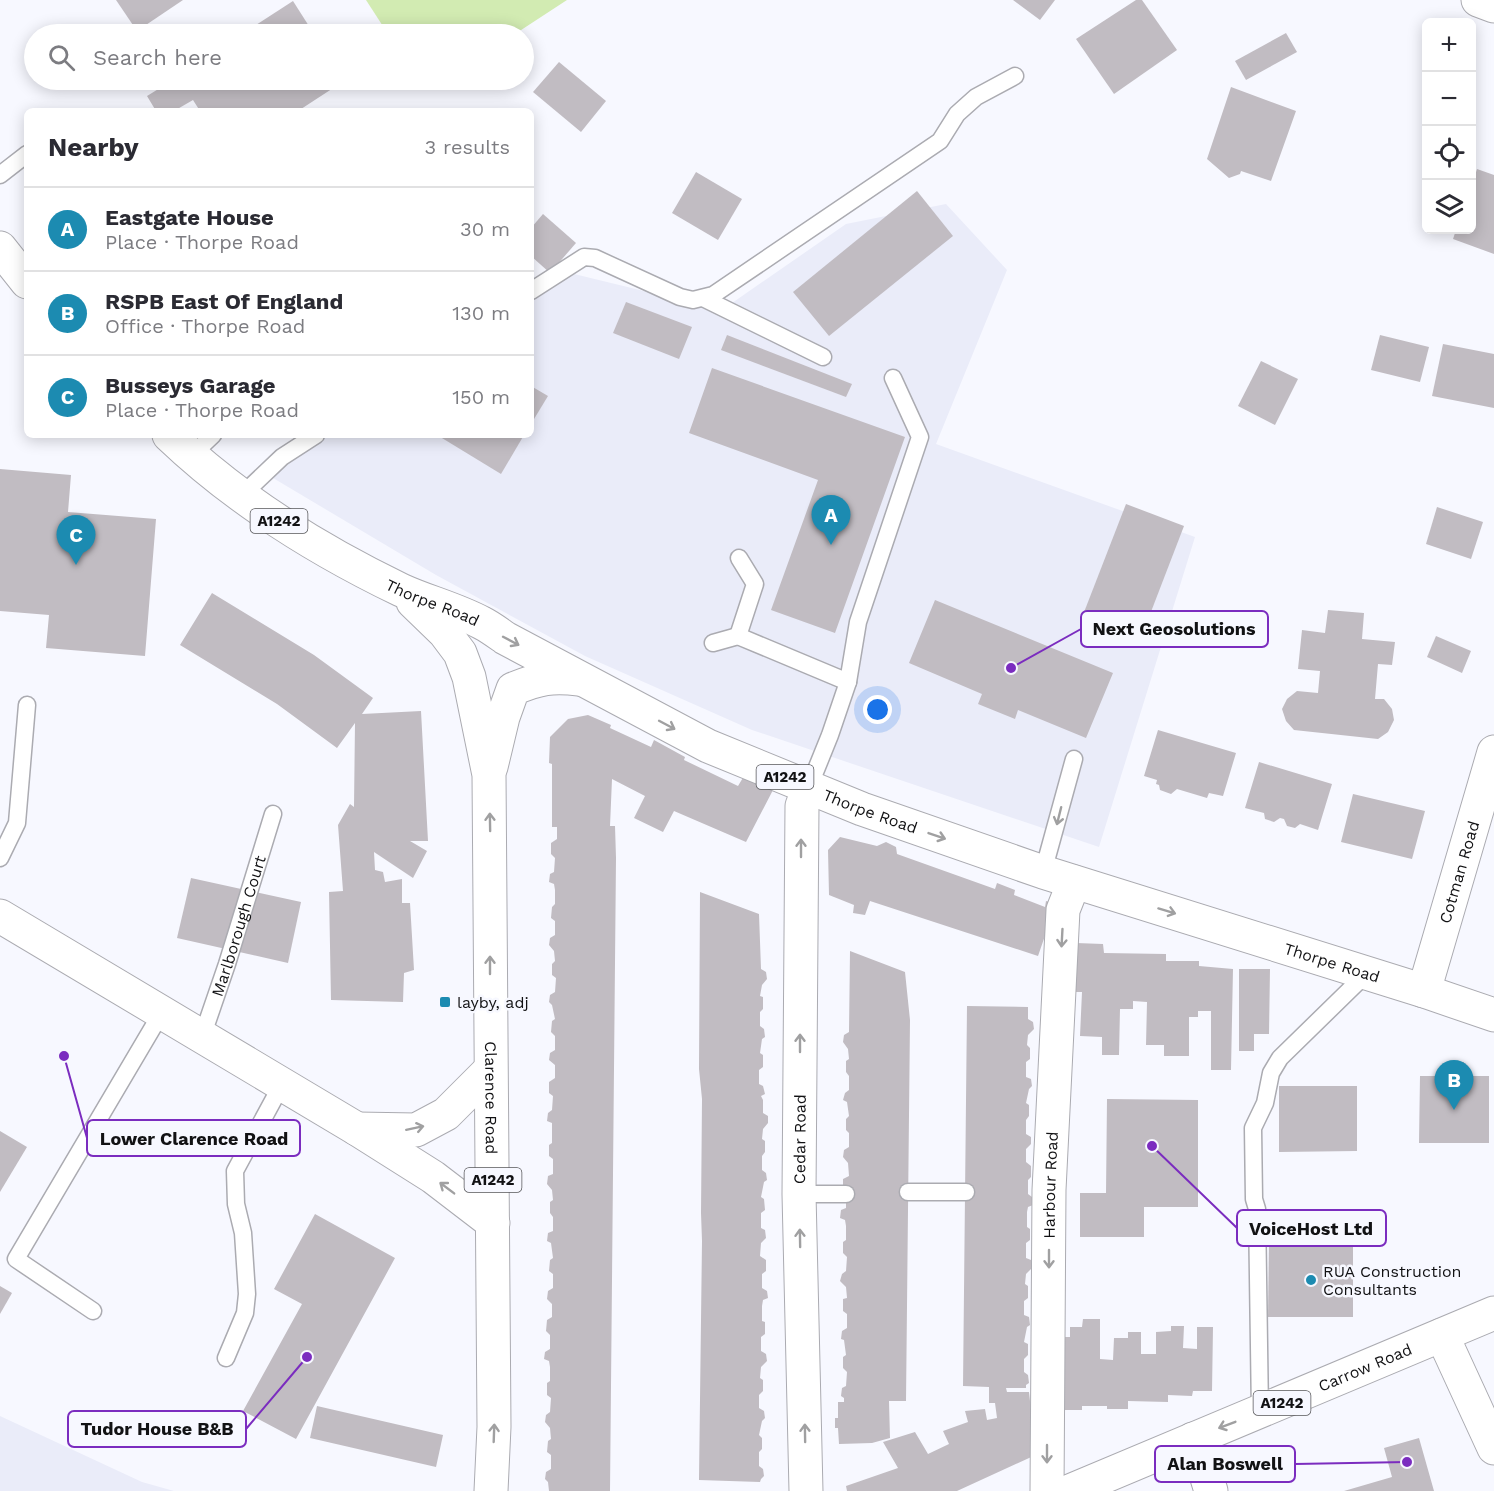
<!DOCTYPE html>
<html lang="en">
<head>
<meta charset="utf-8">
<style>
  body { margin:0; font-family:"Work Sans",sans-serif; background:#f2f2f3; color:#2b2b33 }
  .controls { position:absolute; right:18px; top:18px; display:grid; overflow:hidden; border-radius:9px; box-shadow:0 3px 15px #0003 }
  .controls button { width:54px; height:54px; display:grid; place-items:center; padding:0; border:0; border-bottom:2px solid #e1e1e2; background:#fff; color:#2b2b33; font:30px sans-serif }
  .you { position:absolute; left:878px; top:710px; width:21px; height:21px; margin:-15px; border:4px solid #fff; border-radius:50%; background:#1a73e8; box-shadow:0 0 0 9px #1a73e833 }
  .badge { display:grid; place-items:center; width:39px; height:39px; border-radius:50%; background:#1c8bb1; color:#fff; font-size:20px; font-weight:700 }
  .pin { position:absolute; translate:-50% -50px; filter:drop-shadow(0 2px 3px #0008) }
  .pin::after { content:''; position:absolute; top:32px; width:21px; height:18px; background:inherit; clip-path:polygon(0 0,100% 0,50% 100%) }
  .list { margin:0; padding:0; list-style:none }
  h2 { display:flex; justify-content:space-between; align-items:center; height:78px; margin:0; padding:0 24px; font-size:26px }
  h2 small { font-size:20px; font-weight:400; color:#7c7c81 }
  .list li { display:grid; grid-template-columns:39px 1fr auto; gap:18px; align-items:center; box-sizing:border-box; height:84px; padding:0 24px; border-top:2px solid #e1e1e2 }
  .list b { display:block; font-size:22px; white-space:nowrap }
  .list p { margin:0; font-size:20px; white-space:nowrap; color:#7c7c81 }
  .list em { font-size:20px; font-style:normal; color:#7c7c81 }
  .icon { flex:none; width:33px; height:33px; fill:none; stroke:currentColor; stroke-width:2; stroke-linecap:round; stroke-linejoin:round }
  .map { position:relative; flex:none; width:1494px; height:1491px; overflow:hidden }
  .search { position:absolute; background:#fff; box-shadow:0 3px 15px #0003; left:24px; top:24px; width:510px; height:66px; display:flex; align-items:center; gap:15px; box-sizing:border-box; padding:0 21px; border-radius:33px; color:#7c7c81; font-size:22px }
  .panel { position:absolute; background:#fff; box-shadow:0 3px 15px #0003; left:24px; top:108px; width:510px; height:330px; border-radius:9px }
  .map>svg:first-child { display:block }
</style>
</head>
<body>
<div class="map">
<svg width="1494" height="1491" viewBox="0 0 1494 1491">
  <rect width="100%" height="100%" fill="#f7f8ff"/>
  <g fill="#eaecf9">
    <path d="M946 204 1007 270 936 444 1195 537 1099 847 752 730 585 656 436 575 268 475 328 435H531V300L570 273 722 310 846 224Z"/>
    <path d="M0 1416 142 1482 174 1491H0Z"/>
  </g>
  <path fill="#d2ebb2" d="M366 0H567L515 34H388Z"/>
  <g fill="#c1bcc2">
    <path d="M116 0H183L137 31Z"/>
    <path d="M1013 0H1055L1040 20Z"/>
    <path d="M1136 0H1142L1177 50 1114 94 1076 39Z"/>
    <path d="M293 1 314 34H242Z"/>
    <path d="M1286 33 1297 52 1246 80 1235 61Z"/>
    <path d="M559 62 606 101 581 132 533 92Z"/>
    <path d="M173 80H343L344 81 298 111H200L193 100 174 111H156L147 96Z"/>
    <path d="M1231 87 1296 111 1271 181 1241 171 1240 174 1229 178 1207 159Z"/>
    <path d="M1477 169 1494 175V254L1453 239 1456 230H1472V185Z"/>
    <path d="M696 172 742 199 718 240 672 213Z"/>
    <path d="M917 191 953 236 829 336 793 292Z"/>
    <path d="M543 214 576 243 550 273 531 256V228Z"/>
    <path d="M626 302 692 327 679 359 613 333Z"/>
    <path d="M727 335 852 384 846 397 721 350Z"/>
    <path d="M1380 335 1429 347 1420 382 1371 370Z"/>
    <path d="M1443 344 1494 354V408L1432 396Z"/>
    <path d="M1261 361 1298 379 1275 425 1238 406Z"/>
    <path d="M712 368 905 437 835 633 771 610 818 480 689 433Z"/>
    <path d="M531 386 548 396 531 424Z"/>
    <path d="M437 435H524L501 474Z"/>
    <path d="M0 469 71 475 68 512 156 519 145 656 46 648 49 615 0 611Z"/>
    <path d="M1126 504 1184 526 1139 643 1081 620Z"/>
    <path d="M1437 507 1483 522 1471 559 1426 544Z"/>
    <path d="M212 593 314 655 373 698 362 714 421 711 428 841H410L427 851 413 878 374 852 375 870 383 872 385 882 402 879V903H410L414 970 404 973 403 1002 331 1000 329 892 343 891 338 825 350 804 354 807 355 723 337 748 277 704 180 645Z"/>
    <path d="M935 600 1113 673 1086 738 1018 710 1015 719 978 704 982 694 909 663Z"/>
    <path d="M1328 610 1364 613 1362 639 1395 642 1392 665 1378 664 1375 699H1384L1392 709 1394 720 1388 732 1378 739 1294 730 1286 721 1282 709 1287 699 1297 691 1318 693 1320 671 1298 669 1302 630 1325 633Z"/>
    <path d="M1436 636 1471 651 1462 673 1427 657Z"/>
    <path d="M588 715 611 725 610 728 651 747 654 740 685 757 684 760 738 786 744 776 773 790 746 842 674 811 663 832 634 818 645 796 612 779 610 826H615L616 858 610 1491H549L548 1482 545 1479 546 1472 551 1469V1455L547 1452 548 1441 551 1439 550 1428 545 1422 546 1415 550 1412 551 1398 547 1395V1383L550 1381V1367L549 1361 544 1359 545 1352 550 1349V1335L546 1331 547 1320 552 1317V1304L547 1299 548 1291 553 1288V1274L549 1271 550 1260 553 1258 551 1243 547 1241 548 1233 553 1231V1217L550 1213V1202L553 1200 552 1190 547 1184 548 1176 553 1174V1159L549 1156V1145L552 1143V1123L547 1121 548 1113 552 1110 553 1096 549 1093V1082L555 1078V1065L549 1060 550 1053 555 1050V1036L551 1032 552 1021 555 1019 552 1005 549 1002 550 995 555 992 556 978 552 975V964L555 961 554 951 549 945 550 938 555 935V921L551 918 552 907 555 904V890L554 884 549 882 550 874 554 872 555 858 551 854V843L557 839V827H552V764L549 763 550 737 568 719Z"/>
    <path d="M1158 730 1236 753 1223 796 1209 793 1207 798 1177 789 1171 794 1160 790 1159 785 1156 784 1157 780 1144 776Z"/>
    <path d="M1259 762 1332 784 1318 830 1300 824 1295 828 1287 826 1284 819 1280 818 1274 822 1265 819 1264 813 1245 808Z"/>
    <path d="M1353 794 1425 811 1412 859 1341 842Z"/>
    <path d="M840 837 877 846 886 842 896 847 897 854 995 889 997 883 1015 890 1014 895 1045 907 1046 901 1056 904 1038 956 870 901 865 915 853 913 854 905 829 895 828 850Z"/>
    <path d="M191 878 301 902 288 963 177 938Z"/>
    <path d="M700 892 759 914 761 969 766 972 767 979 762 985 760 996 763 997V1009L760 1012V1026L764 1029 765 1037 762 1039 760 1053 763 1055V1067L759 1070V1084L763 1086 765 1094 761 1096 763 1100V1113L768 1116V1123L763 1129 762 1139 765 1141V1152L762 1156V1170L766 1173 767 1180 764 1182 761 1197 764 1199 765 1210 761 1213V1228L765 1230 766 1238 761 1243 760 1256 766 1260V1271L762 1274V1288L767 1291 768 1298 763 1300 762 1306V1321L765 1322V1334L761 1337V1351L766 1354 767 1361 761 1367 760 1378 763 1380V1391L759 1395V1408L764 1411 765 1418 762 1421 759 1435 762 1438V1449L759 1452V1466L763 1469 764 1476 761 1479 760 1482 699 1480 702 1241 701 1213 702 1099 699 1069Z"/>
    <path d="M1076 943 1103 944 1104 953 1166 954V961H1199V966L1233 969 1231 1070H1211V1011H1198V1017H1189V1056H1164V1045H1146L1147 1002 1133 1001V1009H1120L1119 1055H1102V1037L1080 1036 1082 992H1073Z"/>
    <path d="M850 951 905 972 910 1020 906 1401H889L890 1438 872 1443 839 1444 838 1428H835V1418H838V1402H844V1398L841 1396 842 1388 846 1386 847 1372 843 1368V1357L846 1355 844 1340 841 1339 842 1331 847 1328V1314L843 1311V1299L847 1298 846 1287 840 1281 842 1274 846 1271 847 1257 843 1253V1242L846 1240V1226L845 1220 840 1218 841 1210 846 1208V1195L843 1190V1179L849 1176 848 1163 843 1157 844 1150 849 1147V1133L846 1130V1119L849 1116 847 1102 843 1100 845 1093 849 1090V1076L846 1072V1061L849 1059 848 1049 843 1042 844 1035 849 1032Z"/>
    <path d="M1239 969H1270L1269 1034H1254V1051H1239Z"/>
    <path d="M967 1006 1028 1007V1019L1033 1022 1034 1029 1028 1035 1027 1045 1030 1048V1059L1026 1062V1077L1031 1079 1032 1086 1029 1089 1026 1103 1029 1105V1116L1026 1120V1134L1031 1137V1144L1026 1149V1162L1031 1166V1177L1028 1180V1194L1032 1197 1033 1205 1028 1207 1027 1212V1227L1030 1229V1240L1026 1243V1258L1031 1260 1032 1268 1026 1274 1025 1284 1028 1286V1298L1024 1301V1315L1029 1317 1030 1325 1027 1327 1024 1342 1028 1344V1355L1024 1359V1372L1028 1375 1029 1383 1026 1385V1388H1006L1007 1392H1029L1031 1410 1040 1409V1453L957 1491H847L846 1486 898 1468 883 1442 915 1432 928 1454 949 1444 943 1431 968 1422 965 1411 985 1409 987 1420 997 1418 995 1403H989V1387L963 1386Z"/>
    <path d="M1446 1062H1464V1076H1489V1143H1419L1420 1076H1446Z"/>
    <path d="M1279 1086H1357V1151L1279 1152Z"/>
    <path d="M1107 1099 1198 1100V1207H1144V1237H1080V1193H1106Z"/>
    <path d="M0 1131 27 1147 0 1192Z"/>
    <path d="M315 1214 395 1258 296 1439 243 1411 302 1304 274 1289Z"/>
    <path d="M1269 1241 1353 1242V1317H1268Z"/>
    <path d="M0 1286 12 1293 0 1314Z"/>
    <path d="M1083 1319H1100V1359L1113 1360 1114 1338H1128V1332H1141V1354H1156V1332L1171 1331V1326H1184L1183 1348 1197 1349V1327H1213L1212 1391H1193L1192 1396 1168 1395V1402L1128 1401V1409H1107V1406H1082V1410H1063L1064 1337H1070V1327H1082Z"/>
    <path d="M317 1406 443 1435 436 1467 310 1438Z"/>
    <path d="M1419 1438 1434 1491H1344L1392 1477 1384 1448Z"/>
  </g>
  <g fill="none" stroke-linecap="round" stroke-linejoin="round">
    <g stroke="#ababb1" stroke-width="19">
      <g id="lane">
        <path d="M0 175 27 154"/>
        <path d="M531 291 584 257 595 258 680 297 693 300 713 295 940 141 957 114 976 97 1015 76"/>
        <path d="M703 298 823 357"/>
        <path d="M191 456 213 435"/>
        <path d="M241 496 282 457 316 435"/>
        <path d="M738 636 755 584 739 558"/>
        <path d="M713 643 738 636 848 682"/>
        <path d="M809 787 830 735 848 682 858 622 920 437 893 378"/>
        <path d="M0 858 17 823 27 705"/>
        <path d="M1043 872 1074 759"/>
        <path id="s1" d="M202 1037 227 964 273 814"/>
        <path d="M908 1192H966"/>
        <path d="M799 1194H846"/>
        <path d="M93 1311 16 1259 162 1012"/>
        <path d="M226 1358 245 1313 247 1294 243 1233 236 1204 235 1171 282 1084"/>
        <path d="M1260 1413 1257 1209 1254 1199 1253 1128 1265 1103 1271 1073 1280 1058 1367 973"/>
      </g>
    </g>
    <g stroke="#ababb1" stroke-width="35">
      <g id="street">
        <path d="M1478 0 1494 6"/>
        <path d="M0 916 357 1129 433 1177 493 1223"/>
        <path id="s2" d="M1424 991 1494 752"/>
        <path d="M357 1129 416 1130 446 1114 490 1070"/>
        <path d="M1442 1335 1494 1448"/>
        <path d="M1193 1439 1199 1452 1211 1491"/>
        <path id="s3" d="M806 1491 799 1194 802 806 809 787"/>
        <path id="s4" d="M1047 1491 1049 1190 1063 910 1074 882"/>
      </g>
    </g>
    <g stroke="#ababb1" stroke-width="35">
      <g id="primary">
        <path d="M0 248 27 282"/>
        <path id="s5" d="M169 435C236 499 318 550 401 590 427 602 456 609 482 623 490 627 498 633 505 638L708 746 862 809 1043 872 1424 991 1494 1015"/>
        <path id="s6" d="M413 602 445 633 460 653 469 677 489 775 494 1427 491 1491"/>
        <path d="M491 767 503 717 513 689C540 678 551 676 579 679"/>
        <path id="s7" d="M1070 1491 1494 1313"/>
      </g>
    </g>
    <use href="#lane" stroke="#fff" stroke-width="16"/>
    <use href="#street" stroke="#fff" stroke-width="33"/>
    <use href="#primary" stroke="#fff" stroke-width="33"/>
  </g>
  <defs><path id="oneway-shaft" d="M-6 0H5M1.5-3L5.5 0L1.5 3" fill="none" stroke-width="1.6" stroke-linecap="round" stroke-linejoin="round" transform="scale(1.5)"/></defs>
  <g stroke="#a0a0a1">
    <use href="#oneway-shaft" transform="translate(511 641) rotate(28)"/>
    <use href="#oneway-shaft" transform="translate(667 725) rotate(28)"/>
    <use href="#oneway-shaft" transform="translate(1059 816) rotate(104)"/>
    <use href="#oneway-shaft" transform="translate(490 822) rotate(-91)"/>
    <use href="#oneway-shaft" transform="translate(937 836) rotate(19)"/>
    <use href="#oneway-shaft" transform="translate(801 848) rotate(-90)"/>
    <use href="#oneway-shaft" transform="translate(1167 911) rotate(17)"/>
    <use href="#oneway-shaft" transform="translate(1062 938) rotate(93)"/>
    <use href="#oneway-shaft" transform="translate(490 965) rotate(-90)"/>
    <use href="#oneway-shaft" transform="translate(800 1043) rotate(-90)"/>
    <use href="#oneway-shaft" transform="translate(415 1128) rotate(-12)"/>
    <use href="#oneway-shaft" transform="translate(447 1188) rotate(-143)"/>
    <use href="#oneway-shaft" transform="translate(800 1238) rotate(-91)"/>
    <use href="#oneway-shaft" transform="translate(1049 1259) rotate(90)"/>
    <use href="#oneway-shaft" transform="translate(1227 1425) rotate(159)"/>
    <use href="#oneway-shaft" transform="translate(494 1433) rotate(-88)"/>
    <use href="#oneway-shaft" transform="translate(805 1433) rotate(-91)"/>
    <use href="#oneway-shaft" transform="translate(1047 1454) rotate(90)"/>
  </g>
  <g fill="#1c8bb1" stroke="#f7f8ff" stroke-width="2">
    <rect x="439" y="996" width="12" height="12" rx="3"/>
    <circle cx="1311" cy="1280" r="6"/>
  </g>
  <g text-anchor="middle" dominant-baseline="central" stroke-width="5" stroke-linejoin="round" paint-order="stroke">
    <g fill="#f7f8ff" stroke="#57575a" stroke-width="1.5">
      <rect x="250.5" y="509" width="57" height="24" rx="4.5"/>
      <rect x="756.5" y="765" width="57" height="24" rx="4.5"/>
      <rect x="464.5" y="1168" width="57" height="24" rx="4.5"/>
      <rect x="1253.5" y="1391" width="57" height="24" rx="4.5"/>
    </g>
    <g font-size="15" font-weight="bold" fill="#121214">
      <text x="279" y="521">A1242</text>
      <text x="785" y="777">A1242</text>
      <text x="493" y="1180">A1242</text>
      <text x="1282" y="1403">A1242</text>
    </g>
    <g font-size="16" fill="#121214" stroke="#f7f8ff">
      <text stroke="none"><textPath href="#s5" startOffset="314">Thorpe Road</textPath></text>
      <text stroke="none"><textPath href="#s5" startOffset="800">Thorpe Road</textPath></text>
      <text stroke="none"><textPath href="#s2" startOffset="124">Cotman Road</textPath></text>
      <text stroke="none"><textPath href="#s1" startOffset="117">Marlborough Court</textPath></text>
      <text stroke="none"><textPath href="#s5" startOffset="1286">Thorpe Road</textPath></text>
      <text stroke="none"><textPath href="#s6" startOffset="518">Clarence Road</textPath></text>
      <text stroke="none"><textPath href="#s3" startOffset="352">Cedar Road</textPath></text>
      <text stroke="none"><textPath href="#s4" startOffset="306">Harbour Road</textPath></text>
      <text stroke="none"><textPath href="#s7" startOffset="320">Carrow Road</textPath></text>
    </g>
    <g font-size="16" fill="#121214" stroke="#f7f8ff" text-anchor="start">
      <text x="457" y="1002">layby, adj</text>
      <text x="1323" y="1271">RUA Construction<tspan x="1323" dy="18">Consultants</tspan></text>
    </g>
  </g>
  <path fill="none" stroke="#7b2cbf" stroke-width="2" d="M1011 668L1081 629M64 1056L87 1138M1152 1146L1237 1228M307 1357L246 1429M1407 1462L1295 1464"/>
  <g fill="#7b2cbf" stroke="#f7f8ff" stroke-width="2">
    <circle cx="1011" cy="668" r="6"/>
    <circle cx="64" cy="1056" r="6"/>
    <circle cx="1152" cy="1146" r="6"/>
    <circle cx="307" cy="1357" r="6"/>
    <circle cx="1407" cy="1462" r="6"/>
  </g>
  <g fill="#f7f8ff" stroke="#7b2cbf" stroke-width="2">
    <rect x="1081" y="611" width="187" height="36" rx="6"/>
    <rect x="87" y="1120" width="213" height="36" rx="6"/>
    <rect x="1237" y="1210" width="149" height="36" rx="6"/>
    <rect x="68" y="1411" width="178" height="36" rx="6"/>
    <rect x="1155" y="1446" width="140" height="36" rx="6"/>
  </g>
  <g font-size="18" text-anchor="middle" font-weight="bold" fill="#121214">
    <text x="1174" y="635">Next Geosolutions</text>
    <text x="194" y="1145">Lower Clarence Road</text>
    <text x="1311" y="1235">VoiceHost Ltd</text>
    <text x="157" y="1435">Tudor House B&amp;B</text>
    <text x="1225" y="1470">Alan Boswell</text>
  </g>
</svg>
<div class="controls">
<button>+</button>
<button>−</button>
<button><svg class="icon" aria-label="locate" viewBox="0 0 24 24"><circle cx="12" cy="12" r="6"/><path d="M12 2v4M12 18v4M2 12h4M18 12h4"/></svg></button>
<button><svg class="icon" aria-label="layers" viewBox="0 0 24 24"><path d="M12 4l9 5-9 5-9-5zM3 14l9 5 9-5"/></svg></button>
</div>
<div class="you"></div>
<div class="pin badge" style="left:831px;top:545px">A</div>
<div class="pin badge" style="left:1454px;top:1110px">B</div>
<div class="pin badge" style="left:76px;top:565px">C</div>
<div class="search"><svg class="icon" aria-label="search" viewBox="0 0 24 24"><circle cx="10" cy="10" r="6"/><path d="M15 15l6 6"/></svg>Search here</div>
<section class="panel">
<h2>Nearby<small>3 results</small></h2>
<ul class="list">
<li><span class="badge">A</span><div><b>Eastgate House</b><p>Place · Thorpe Road</p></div><em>30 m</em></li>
<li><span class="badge">B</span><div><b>RSPB East Of England</b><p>Office · Thorpe Road</p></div><em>130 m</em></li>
<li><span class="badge">C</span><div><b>Busseys Garage</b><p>Place · Thorpe Road</p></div><em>150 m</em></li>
</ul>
</section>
</div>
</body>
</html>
